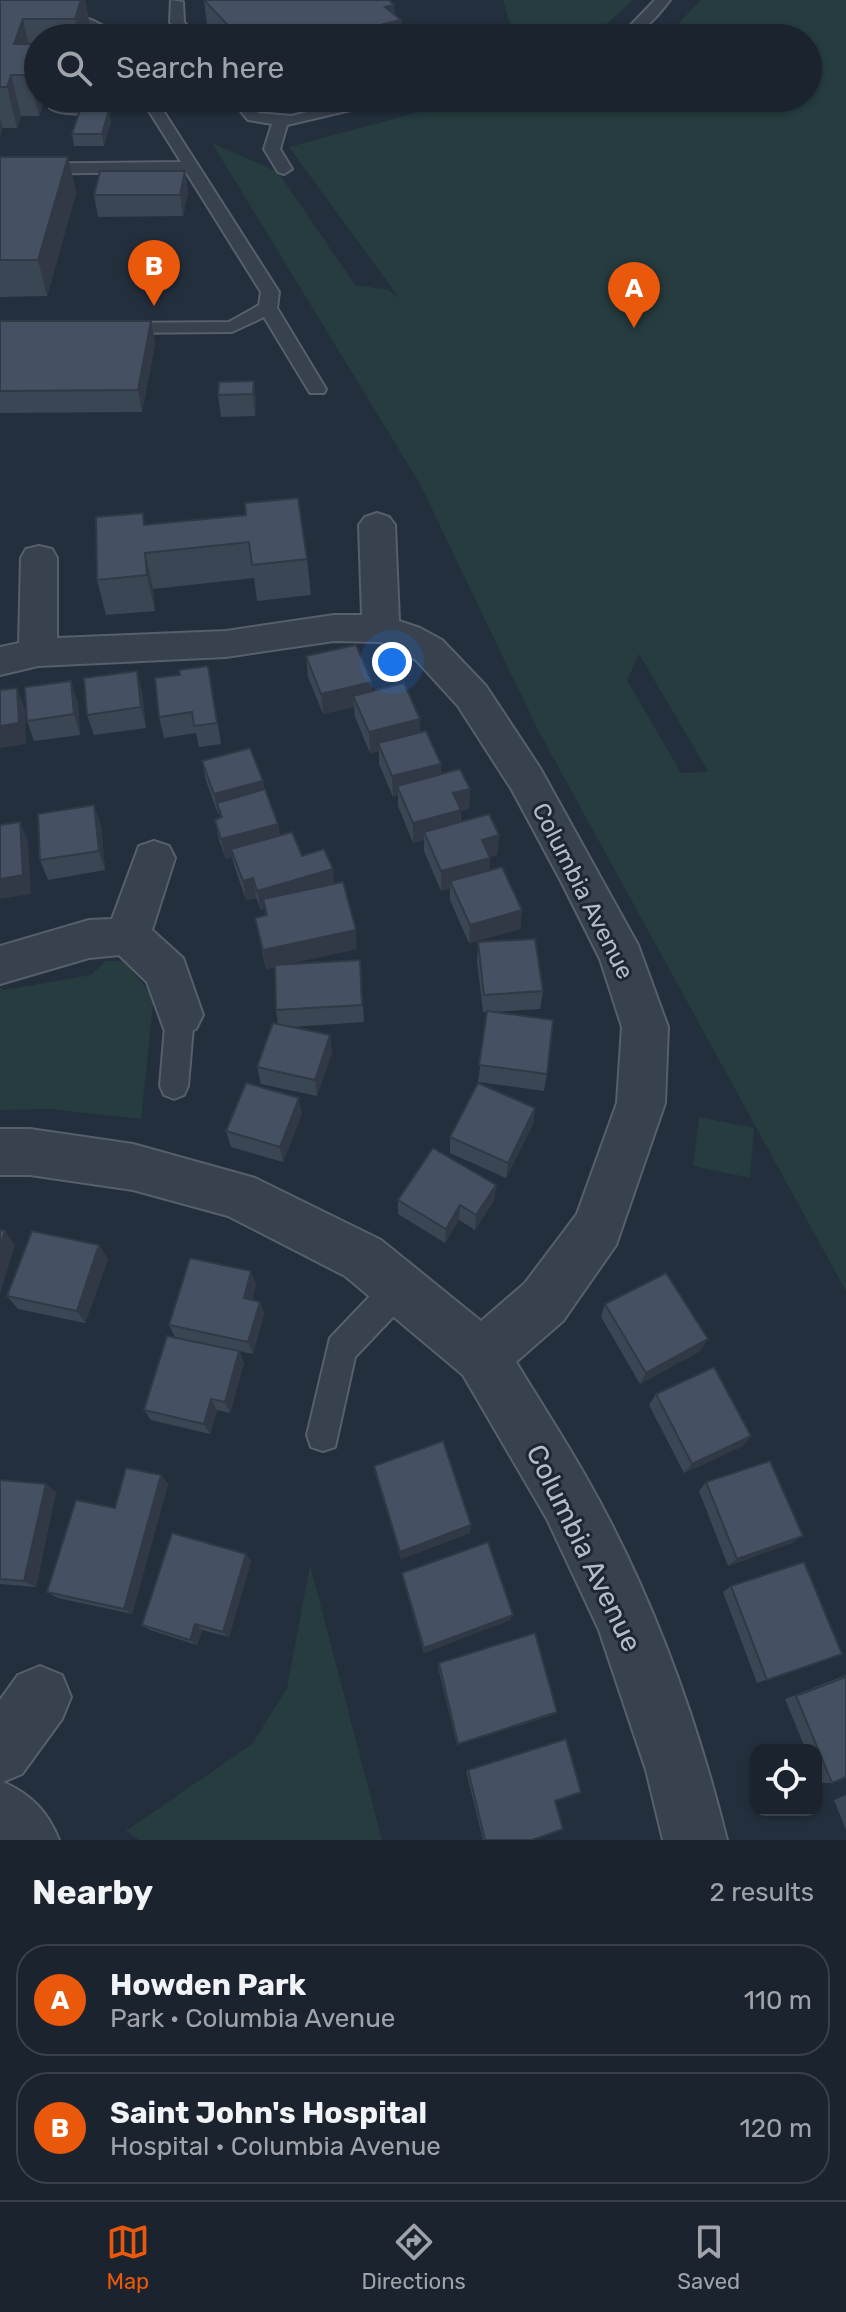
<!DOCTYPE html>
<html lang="en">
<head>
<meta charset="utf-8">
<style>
  body { margin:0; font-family:Rubik,sans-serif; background:#282f3a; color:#f1f3f6 }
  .controls { position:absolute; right:24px; bottom:24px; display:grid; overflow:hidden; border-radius:16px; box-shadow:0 2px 6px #0004 }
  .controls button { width:72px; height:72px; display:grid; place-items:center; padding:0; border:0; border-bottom:2px solid #39404a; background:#1b232e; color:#f1f3f6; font:40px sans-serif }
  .you { position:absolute; left:392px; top:662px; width:28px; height:28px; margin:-20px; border:6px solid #fff; border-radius:50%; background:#1a73e8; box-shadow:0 0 0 12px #1a73e833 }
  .badge { display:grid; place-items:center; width:52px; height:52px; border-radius:50%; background:#ea580c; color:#fff; font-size:26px; font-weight:700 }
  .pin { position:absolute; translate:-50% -66px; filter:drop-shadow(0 2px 4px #0008) }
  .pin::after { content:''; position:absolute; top:42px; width:28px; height:24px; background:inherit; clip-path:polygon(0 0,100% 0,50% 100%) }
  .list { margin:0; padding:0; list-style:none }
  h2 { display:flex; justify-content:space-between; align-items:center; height:104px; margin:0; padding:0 32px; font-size:34px }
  h2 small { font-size:26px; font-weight:400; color:#a0a4aa }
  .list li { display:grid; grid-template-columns:52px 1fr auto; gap:24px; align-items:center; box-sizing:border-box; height:112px; margin:0 16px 16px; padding:0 16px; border:2px solid #39404a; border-radius:32px }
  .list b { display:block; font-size:30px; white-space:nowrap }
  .list p { margin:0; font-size:26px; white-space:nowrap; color:#a0a4aa }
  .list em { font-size:26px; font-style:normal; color:#a0a4aa }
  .icon { flex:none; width:44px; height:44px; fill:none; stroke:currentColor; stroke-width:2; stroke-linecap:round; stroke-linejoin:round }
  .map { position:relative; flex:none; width:846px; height:1840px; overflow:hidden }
  .search { position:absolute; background:#1b232e; box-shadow:0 2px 6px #0004; left:24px; right:24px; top:24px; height:88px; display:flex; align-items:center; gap:20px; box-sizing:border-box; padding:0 28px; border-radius:44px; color:#a0a4aa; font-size:30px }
  .sheet { height:360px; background:#1b232e }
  nav { display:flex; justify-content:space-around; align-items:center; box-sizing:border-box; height:112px; border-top:2px solid #39404a; background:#1b232e; font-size:22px; color:#a0a4aa }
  nav a { display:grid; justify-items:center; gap:4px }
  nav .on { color:#ea580c }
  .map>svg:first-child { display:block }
</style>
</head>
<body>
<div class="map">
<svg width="846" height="1840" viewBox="0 0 846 1840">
  <rect width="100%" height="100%" fill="#242f3e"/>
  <g fill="#263c3f" fill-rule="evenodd">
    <path d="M503 0H633L591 38H479L512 31Z"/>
    <path d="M701 0H846V1291L538 730 420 484 212 143 278 172 355 285 389 290 400 299 289 147 472 98H808V38H646L678 24ZM639 654 708 771V772L681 773 627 680Z"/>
    <path d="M106 961H123L154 996 141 1119 49 1109 0 1110V988L4 990 91 975Z"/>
    <path d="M699 1117 754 1128 750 1178 693 1166Z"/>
    <path d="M310 1565 382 1840H139L126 1831 252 1744 287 1688Z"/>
  </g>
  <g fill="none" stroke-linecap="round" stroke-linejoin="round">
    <g stroke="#565f6c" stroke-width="4">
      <g id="service">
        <path d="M171 0 183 2 184 22 196 38H182L170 22Z"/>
        <path d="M655 0H670C650 25 640 38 607 38L628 28Z"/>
        <path d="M43 13C71 13 98 16 116 38H101C75 13 33 21 0 22V14Z"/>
        <path d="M123 98H155L279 292 277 308 326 389 324 393H310L264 317 232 332 118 333 109 328 118 323 229 322 259 305 261 292 186 172 0 174V164L181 162 144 103C122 107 67 121 50 108L58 103Z"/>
        <path d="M230 98H245L258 113 291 116 366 98H391L389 101 287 125 280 149 292 169 284 174 278 172 264 149 272 124 248 120Z"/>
        <path d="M180 1003 190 1007 194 1015 188 1086 184 1095 174 1099 164 1095 160 1086 166 1015 170 1007Z"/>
        <path d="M400 1272 411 1276 415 1287 411 1298 355 1357 335 1447 323 1451 311 1447 307 1435 330 1338 389 1276Z"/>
      </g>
    </g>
    <g stroke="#565f6c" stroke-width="4">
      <g id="minor">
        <path d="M377 513 389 517 395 525 399 621 420 628 442 640 486 686 540 768 638 945 668 1027 665 1103 616 1245 563 1321 516 1362C539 1400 564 1438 586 1477 650 1589 696 1715 727 1840H663L646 1770 599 1630 547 1519 463 1375 345 1276 228 1216 133 1190 30 1175H0V1129H30L133 1144 255 1178 381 1240 481 1321 525 1283 577 1214 617 1103 622 1027 600 959 562 883 512 790 458 706 416 660 380 642 334 641 226 657 38 666 0 675V647L19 643 21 558 26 549 39 546 52 549 57 558V638L226 631 334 615H362L359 525 365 517Z"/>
        <path d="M154 841 169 846 175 858 152 930 183 958 203 1015 196 1029 180 1035 164 1029 147 982 119 955 89 958 0 984V946L89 920 112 919 139 846Z"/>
        <path d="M40 1666 62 1675 71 1697 62 1719 22 1774 3 1782C31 1794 48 1812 59 1840H0V1700L18 1675Z"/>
      </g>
    </g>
    <use href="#service" fill="#38414e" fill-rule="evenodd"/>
    <use href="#minor" fill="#38414e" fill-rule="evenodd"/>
  </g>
  <g fill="#3b4654">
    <path d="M0 0H85L91 32 89 38H38V98H45L39 116H21L17 128H3L0 136Z"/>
    <path d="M204 0 394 5 395 15 401 20V38H212L208 34Z"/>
    <path d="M268 98H334L280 111Z"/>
    <path d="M111 121 104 146H74L72 134Z"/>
    <path d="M0 157H68L76 193 47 296 0 297Z"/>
    <path d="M185 171 188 192 183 216 98 217 94 195Z"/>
    <path d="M0 321H151L155 343 142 412 0 413Z"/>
    <path d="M254 381 256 403 255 416 221 417 218 395Z"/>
    <path d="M246 515 307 559 311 595 257 601 254 578 153 589 155 611 106 615 97 580 146 525Z"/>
    <path d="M306 656 372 691 420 719V733L441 764V774L470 789 469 809 461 811V822L499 835 497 855 490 857 489 870 522 910 520 929 469 943 450 900V888L441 891 424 851V840L413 843 398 806V795L393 797 379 764V751L370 753 355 717 354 707 323 714 308 677Z"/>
    <path d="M137 671 142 692 146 728 94 735 87 715Z"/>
    <path d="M212 688 221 744 199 747 196 733 164 738 159 717Z"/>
    <path d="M78 702 80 735 34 741 27 721Z"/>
    <path d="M202 761 263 781 264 789 278 824 280 835 334 884 357 949 287 964 360 960 364 1022 292 1027 330 1035 332 1052 317 1096 261 1084 257 1067 278 1024 276 1010 275 967 266 969 255 918 266 916 265 909 261 910 256 898 246 900 235 868 232 857 226 859 219 840 215 820 220 818V814H218L206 781Z"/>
    <path d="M101 825 105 870 48 880 40 860Z"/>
    <path d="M478 942 543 991 540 1009 492 1012 547 1074 544 1091 478 1082 487 1012H483L477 961Z"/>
    <path d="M535 1108 533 1124 506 1178 450 1153V1137Z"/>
    <path d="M302 1114 283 1162 231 1147 226 1131Z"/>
    <path d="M496 1185 494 1200 475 1230 459 1220 445 1243 398 1214V1200Z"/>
    <path d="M108 1259 85 1323 18 1309 7 1296Z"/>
    <path d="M256 1284 252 1300 260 1302 264 1314 253 1354 192 1341 239 1351 244 1363 230 1413 217 1410 210 1434 151 1420 144 1410 175 1337 169 1325Z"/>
    <path d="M605 1304 708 1339 700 1351 640 1384 601 1317Z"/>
    <path d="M656 1394 743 1446 684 1473 649 1405Z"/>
    <path d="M374 1466 471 1525 470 1533 401 1559 376 1475Z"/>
    <path d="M161 1475 168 1484 132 1614 58 1598 47 1592Z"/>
    <path d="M0 1480 56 1492 36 1587 0 1584Z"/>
    <path d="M706 1482 792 1543 728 1566 699 1491Z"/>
    <path d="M246 1554 251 1561 229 1637 202 1630 197 1645 150 1630 142 1625Z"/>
    <path d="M402 1573 513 1615 510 1620 424 1653 403 1580Z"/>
    <path d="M731 1586 842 1654 757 1683 723 1592Z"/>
    <path d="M439 1663 553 1715 457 1745 438 1667Z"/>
    <path d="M846 1675V1777L832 1783H820L816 1774V1750H806L785 1699Z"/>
    <path d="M566 1739 555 1801 532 1840H483L466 1771Z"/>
    <path d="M846 1795V1830L834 1800Z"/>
  </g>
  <g fill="#303945">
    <path d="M81 0H85L91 32 89 38H78L75 19Z"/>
    <path d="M394 5 395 21 401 20V38H383V24L385 7Z"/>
    <path d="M23 19 32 60 14 44Z"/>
    <path d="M38 50V98H45L39 116 29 75Z"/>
    <path d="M11 75 21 116 17 128 7 87Z"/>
    <path d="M279 98H334L280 111Z"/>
    <path d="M109 110 111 121 104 146 102 134Z"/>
    <path d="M0 118 3 128 0 136Z"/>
    <path d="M68 157 76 193 47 296 38 260Z"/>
    <path d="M185 171 188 192 183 216 180 195Z"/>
    <path d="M151 321 155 343 142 412 138 390Z"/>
    <path d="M254 381 256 403 255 416 253 394Z"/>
    <path d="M145 553 153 589 155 611 147 575Z"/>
    <path d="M137 671 142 692 146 728 141 707Z"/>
    <path d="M71 681 78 702 80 735 74 714Z"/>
    <path d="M372 682V703L353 696 354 707 323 714 321 694Z"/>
    <path d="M17 688 25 709 26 744 0 748V726Z"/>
    <path d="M420 719V740L378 743 379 751 370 753 369 732Z"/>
    <path d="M441 764 440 784 397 786 398 795 393 797 392 776Z"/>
    <path d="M263 781 266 801 217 803 220 814H218L214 794Z"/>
    <path d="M470 789 469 809 461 811 460 830 424 832V840L413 843V823L453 793Z"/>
    <path d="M94 805 101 825 105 870 99 851Z"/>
    <path d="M20 822 28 841 31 894 0 899V879Z"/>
    <path d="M278 824 281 843 231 849 233 857 226 859 221 839Z"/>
    <path d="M499 835 497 855 481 859 482 840Z"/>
    <path d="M490 858 489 877 450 881V888L441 891V871Z"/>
    <path d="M333 869 335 888 261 910 257 891Z"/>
    <path d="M253 878 256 898 246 900 243 881Z"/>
    <path d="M522 910 520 929 469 943 470 925Z"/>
    <path d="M356 930 357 949 266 969 263 950Z"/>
    <path d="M330 1035 332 1052 317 1096 315 1080Z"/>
    <path d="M299 1098 302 1114 283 1162 280 1147Z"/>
    <path d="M535 1108 533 1124 506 1178 508 1163Z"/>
    <path d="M496 1185 494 1200 475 1230 476 1215Z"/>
    <path d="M460 1205 459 1220 445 1243 446 1229Z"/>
    <path d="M5 1231 15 1245 0 1294V1246Z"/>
    <path d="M99 1245 108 1259 85 1323 77 1311Z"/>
    <path d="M251 1271 256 1284 249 1311 244 1298Z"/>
    <path d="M260 1302 264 1314 253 1354 248 1342Z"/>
    <path d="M708 1339 700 1351 640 1384 646 1373Z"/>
    <path d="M239 1351 244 1363 230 1413 225 1402Z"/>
    <path d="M211 1399 217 1410 210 1434 204 1424Z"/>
    <path d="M751 1436 743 1446 684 1473 692 1464Z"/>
    <path d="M161 1475 168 1484 132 1614 124 1609Z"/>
    <path d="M46 1484 56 1492 36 1587 24 1581Z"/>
    <path d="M471 1525 470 1533 401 1559 400 1552Z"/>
    <path d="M803 1536 792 1543 728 1566 737 1559Z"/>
    <path d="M246 1554 251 1561 229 1637 223 1632Z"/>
    <path d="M513 1615 510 1620 424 1653V1648Z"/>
    <path d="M195 1624 202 1630 197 1645 190 1640Z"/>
    <path d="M557 1712 553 1715 457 1745 458 1744Z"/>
  </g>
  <g fill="#455162" stroke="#303945" stroke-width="2">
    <path d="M0 0H81L75 19H23L14 44H38V50L29 75H11L7 87H0Z"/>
    <path d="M204 0H389L394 5 385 7 401 20 383 24 397 38H240Z"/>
    <path d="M80 110H109L102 134H72Z"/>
    <path d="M0 157H68L38 260H0Z"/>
    <path d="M100 171H185L180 195H94Z"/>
    <path d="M0 321H151L138 390 0 391Z"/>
    <path d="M254 381 253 394 218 395 219 382Z"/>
    <path d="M298 498 307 559 252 565 249 542 145 553 147 575 97 580 96 517 143 513 144 525 246 515 245 503Z"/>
    <path d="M356 645 372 682 321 694 306 656Z"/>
    <path d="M208 666 217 723 194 726 192 712 159 717 155 678 180 675 179 670Z"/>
    <path d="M137 671 141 707 87 715 84 678Z"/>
    <path d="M71 681 74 714 27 721 25 687Z"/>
    <path d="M404 683 420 719 369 732 353 696Z"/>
    <path d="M17 688 19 723 0 726V690Z"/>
    <path d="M426 731 441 764 392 776 378 743Z"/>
    <path d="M250 748 263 781 214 794 202 761Z"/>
    <path d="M460 769 470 789 453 793 461 810 413 823 397 786Z"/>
    <path d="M265 789 278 824 221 839 215 820 222 817 217 803Z"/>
    <path d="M94 805 99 851 40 860 38 814Z"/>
    <path d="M489 814 499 835 482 840 490 858 441 871 424 832Z"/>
    <path d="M20 822 23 875 0 879V825Z"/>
    <path d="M292 832 302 856 324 849 333 869 257 891 253 878 243 881 231 849Z"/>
    <path d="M502 867 522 910 470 925 450 881Z"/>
    <path d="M343 882 356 930 263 950 255 918 267 915 263 899Z"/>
    <path d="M535 939 543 991 484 995 478 942Z"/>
    <path d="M360 960 362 1005 276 1010 275 965Z"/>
    <path d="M487 1011 553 1020 547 1074 479 1065Z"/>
    <path d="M273 1023 330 1035 315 1080 257 1067Z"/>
    <path d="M246 1083 299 1098 280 1147 226 1131Z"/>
    <path d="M478 1083 535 1108 508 1163 450 1137Z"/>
    <path d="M433 1148 496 1185 476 1215 460 1205 446 1229 398 1200Z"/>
    <path d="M0 1230 5 1231 0 1246Z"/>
    <path d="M32 1231 99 1245 77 1311 7 1296Z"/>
    <path d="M190 1258 251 1271 244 1298 260 1302 248 1342 169 1325Z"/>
    <path d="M666 1273 708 1339 646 1373 605 1304Z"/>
    <path d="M167 1336 239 1351 225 1402 211 1399 204 1424 144 1410Z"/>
    <path d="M714 1367 751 1436 692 1464 656 1394Z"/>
    <path d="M443 1441 471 1525 400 1552 374 1466Z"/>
    <path d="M770 1461 803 1536 737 1559 706 1482Z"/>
    <path d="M126 1468 161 1475 124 1609 47 1592 76 1500 115 1508Z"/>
    <path d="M0 1480 46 1484 24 1581 0 1579Z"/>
    <path d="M172 1533 246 1554 223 1632 195 1624 190 1640 142 1625Z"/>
    <path d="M488 1542 513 1615 424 1648 402 1573Z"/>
    <path d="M804 1562 842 1654 767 1680 731 1586Z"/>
    <path d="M535 1633 557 1712 458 1744 439 1663Z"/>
    <path d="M846 1677V1777L832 1783 796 1696Z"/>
    <path d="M566 1739 581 1792 555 1801 563 1829 532 1840H485L468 1770Z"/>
  </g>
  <g text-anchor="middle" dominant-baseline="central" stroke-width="6" stroke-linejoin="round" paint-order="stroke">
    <g font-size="24" fill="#b4bcc9" stroke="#1d2633">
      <text transform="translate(583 891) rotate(63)">Columbia Avenue</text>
    </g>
    <g font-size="28" fill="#b4bcc9" stroke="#1d2633">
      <text transform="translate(584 1548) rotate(64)">Columbia Avenue</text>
    </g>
  </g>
</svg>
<div class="controls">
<button><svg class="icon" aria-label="locate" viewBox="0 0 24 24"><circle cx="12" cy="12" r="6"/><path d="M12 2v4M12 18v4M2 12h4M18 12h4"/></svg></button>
</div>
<div class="you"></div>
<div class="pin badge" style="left:634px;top:328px">A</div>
<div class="pin badge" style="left:154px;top:306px">B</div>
<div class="search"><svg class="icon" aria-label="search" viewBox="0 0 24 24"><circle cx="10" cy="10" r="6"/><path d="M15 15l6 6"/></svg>Search here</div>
</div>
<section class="sheet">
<h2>Nearby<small>2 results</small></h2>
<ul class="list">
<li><span class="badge">A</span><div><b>Howden Park</b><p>Park · Columbia Avenue</p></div><em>110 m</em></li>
<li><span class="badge">B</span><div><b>Saint John's Hospital</b><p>Hospital · Columbia Avenue</p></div><em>120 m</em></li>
</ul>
</section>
<nav>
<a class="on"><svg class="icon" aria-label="map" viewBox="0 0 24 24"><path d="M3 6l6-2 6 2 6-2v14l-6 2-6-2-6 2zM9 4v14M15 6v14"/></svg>Map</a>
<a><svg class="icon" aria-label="directions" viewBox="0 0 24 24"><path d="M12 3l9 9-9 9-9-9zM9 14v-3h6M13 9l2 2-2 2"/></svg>Directions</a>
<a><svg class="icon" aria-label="saved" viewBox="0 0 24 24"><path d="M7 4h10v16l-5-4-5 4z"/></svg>Saved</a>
</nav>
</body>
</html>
